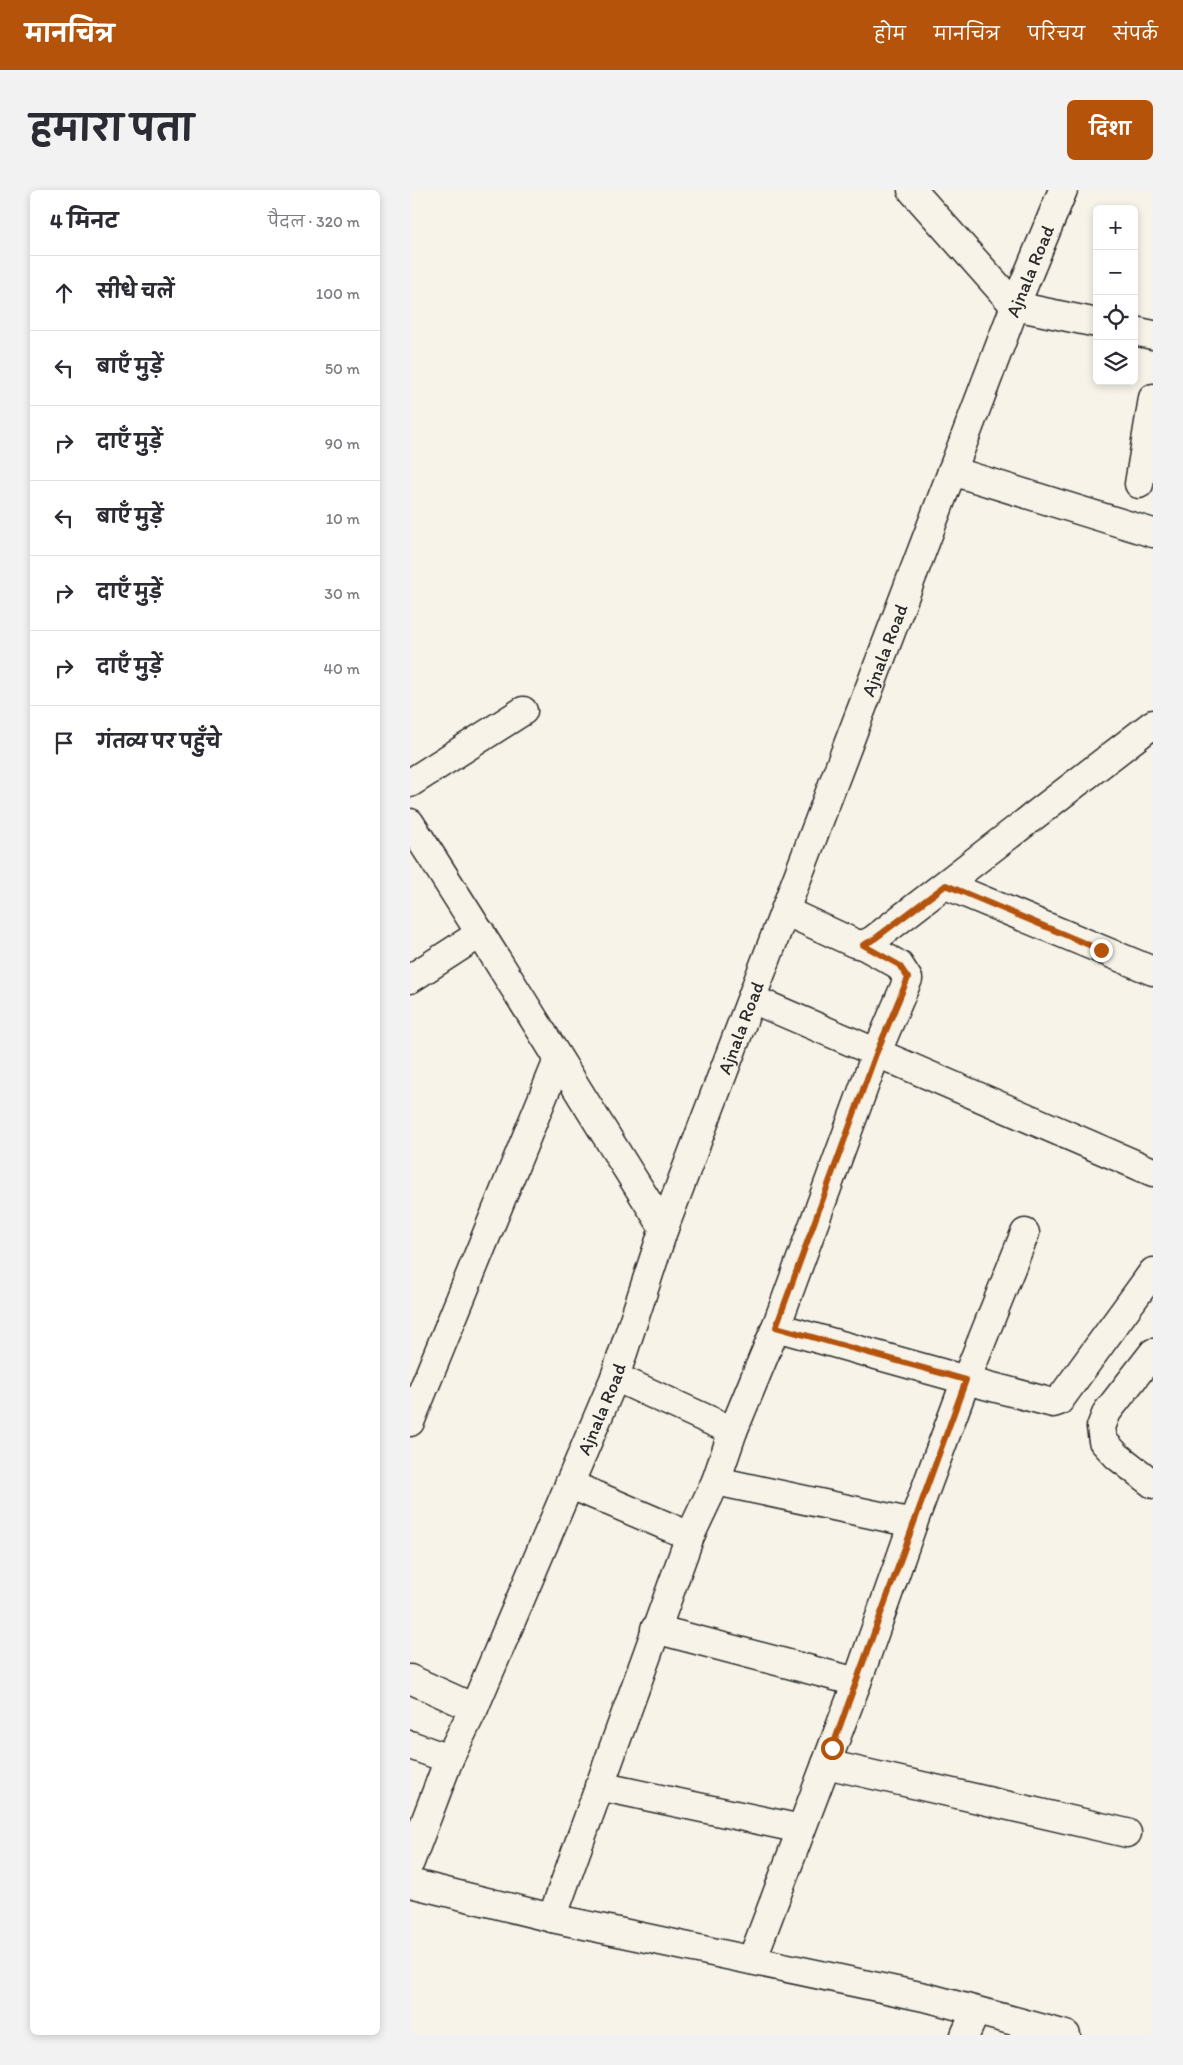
<!DOCTYPE html>
<html lang="hi">
<head>
<meta charset="utf-8">
<style>
  body { margin:0; font-family:Itim,"Playpen Sans Deva",sans-serif; background:#f2f2f3; color:#2b2b33 }
  .controls { position:absolute; right:15px; top:15px; display:grid; overflow:hidden; border-radius:8px; box-shadow:0 2px 8px #0003 }
  .controls button { width:45px; height:45px; display:grid; place-items:center; padding:0; border:0; border-bottom:1px solid #e1e1e2; background:#fff; color:#2b2b33; font:25px sans-serif }
  .stop { position:absolute; width:15px; height:15px; margin:-11px; border:4px solid #b45309; border-radius:50%; background:#fff }
  .stop.end { background:#b45309; border-color:#fff; box-shadow:0 1px 5px #0008 }
  .list { margin:0; padding:0; list-style:none }
  h2 { display:flex; justify-content:space-between; align-items:center; height:65px; margin:0; padding:0 20px; font-size:21px }
  h2 small { font-size:16px; font-weight:400; color:#7c7c81 }
  .list li { display:grid; grid-template-columns:32px 1fr auto; gap:15px; align-items:center; box-sizing:border-box; height:75px; padding:0 20px; border-top:1px solid #e1e1e2 }
  .list b { display:block; font-size:19px; white-space:nowrap }
  .list em { font-size:16px; font-style:normal; color:#7c7c81 }
  .icon { flex:none; width:28px; height:28px; fill:none; stroke:currentColor; stroke-width:2; stroke-linecap:round; stroke-linejoin:round }
  .map { position:relative; flex:none; width:743px; height:1845px; overflow:hidden; border-radius:8px }
  header { display:flex; align-items:center; gap:30px; box-sizing:border-box; height:70px; padding:0 25px; background:#b45309; color:#fff }
  header strong { font-size:24px }
  nav { display:flex; gap:28px; margin-inline-start:auto; font-size:18px }
  .intro { display:flex; align-items:center; justify-content:space-between; box-sizing:border-box; height:120px; padding:0 30px }
  h1 { margin:0; font-size:35px }
  .button { padding:12px 22px; border-radius:8px; background:#b45309; color:#fff; font-size:18px; font-weight:700 }
  main { display:flex; gap:30px; padding:0 30px }
  aside { flex:1; background:#fff; border-radius:8px; box-shadow:0 2px 8px #0003 }
  .map>svg:first-child { display:block }
</style>
</head>
<body>
<header>
<strong>मानचित्र</strong>
<nav><a>होम</a><a>मानचित्र</a><a>परिचय</a><a>संपर्क</a></nav>
</header>
<div class="intro"><h1>हमारा पता</h1><a class="button">दिशा</a></div>
<main>
<aside>
<h2>4 मिनट<small>पैदल · 320 m</small></h2>
<ul class="list">
<li><svg class="icon" aria-label="ahead" viewBox="0 0 24 24"><path d="M12 20V5M6 11l6-6 6 6"/></svg><div><b>सीधे चलें</b></div><em>100 m</em></li>
<li><svg class="icon" aria-label="left" viewBox="0 0 24 24"><path d="M17 20v-9H6M10 6l-5 5 5 5"/></svg><div><b>बाएँ मुड़ें</b></div><em>50 m</em></li>
<li><svg class="icon" aria-label="right" viewBox="0 0 24 24"><path d="M7 20v-9h11M14 6l5 5-5 5"/></svg><div><b>दाएँ मुड़ें</b></div><em>90 m</em></li>
<li><svg class="icon" aria-label="left" viewBox="0 0 24 24"><path d="M17 20v-9H6M10 6l-5 5 5 5"/></svg><div><b>बाएँ मुड़ें</b></div><em>10 m</em></li>
<li><svg class="icon" aria-label="right" viewBox="0 0 24 24"><path d="M7 20v-9h11M14 6l5 5-5 5"/></svg><div><b>दाएँ मुड़ें</b></div><em>30 m</em></li>
<li><svg class="icon" aria-label="right" viewBox="0 0 24 24"><path d="M7 20v-9h11M14 6l5 5-5 5"/></svg><div><b>दाएँ मुड़ें</b></div><em>40 m</em></li>
<li><svg class="icon" aria-label="arrive" viewBox="0 0 24 24"><path d="M6 21V4h12l-3 4 3 4H6"/></svg><div><b>गंतव्य पर पहुँचे</b></div></li>
</ul>
</aside>
<div class="map">
<svg width="743" height="1845" viewBox="0 0 743 1845">
  <rect width="100%" height="100%" fill="#f7f3e8"/>
  <filter id="ink" filterUnits="userSpaceOnUse"><feTurbulence type="fractalNoise" baseFrequency=".02" numOctaves="2"/><feDisplacementMap in="SourceGraphic" scale="10" xChannelSelector="R" yChannelSelector="G"/><feConvolveMatrix kernelMatrix="1 2 1 2 8 2 1 2 1" color-interpolation-filters="sRGB"/></filter>
  <g filter="url(#ink)">
    <g fill="none" stroke-linecap="round" stroke-linejoin="round">
      <g stroke="#2b2b2b" stroke-width="31">
        <g id="minor">
          <path d="M502 0 605 116 687 133"/>
          <path d="M724 141 743 145"/>
          <path d="M542 281 743 343"/>
          <path d="M729 294 743 208"/>
          <path d="M0 593 113 521"/>
          <path d="M0 633C87 767 169 903 254 1038"/>
          <path d="M536 695 743 781"/>
          <path d="M375 721 444 753 453 755 463 750 743 534"/>
          <path d="M0 789 71 743"/>
          <path d="M342 809 743 982"/>
          <path d="M366 1137 556 1190 643 1213 649 1211 654 1204 743 1082"/>
          <path d="M743 1163 697 1222 691 1237 693 1251 707 1266 743 1294"/>
          <path d="M205 1187 323 1241"/>
          <path d="M0 1232 148 870"/>
          <path d="M306 1291 503 1333"/>
          <path d="M159 1294 280 1346"/>
          <path d="M245 1439 447 1492"/>
          <path d="M0 1489 64 1518"/>
          <path d="M0 1555 39 1569"/>
          <path d="M416 1574 717 1643"/>
          <path d="M189 1596 391 1639"/>
          <path d="M0 1693 142 1728 519 1808 656 1845"/>
          <path d="M142 1728 280 1346 306 1291 323 1241 366 1137 466 864 498 789 489 775 453 755"/>
          <path d="M342 1770 447 1492 503 1333 556 1190 615 1043"/>
          <path d="M555 1845 566 1821"/>
        </g>
      </g>
      <g stroke="#2b2b2b" stroke-width="31">
        <g id="highway">
          <path id="s1" d="M0 1672 39 1569 64 1518 205 1187 254 1038 605 116 653 0"/>
        </g>
      </g>
      <use href="#minor" stroke="#f7f3e8" stroke-width="28"/>
      <use href="#highway" stroke="#f7f3e8" stroke-width="28"/>
    </g>
  </g>
  <g fill="none" stroke-linecap="round" stroke-linejoin="round" filter="url(#ink)">
    <path stroke="#b45309" stroke-width="6" d="M422 1558 556 1190 366 1137 466 864 498 788 489 775 453 755 463 750 536 695 691 760"/>
  </g>
  <g text-anchor="middle" dominant-baseline="central" stroke-width="4.5" stroke-linejoin="round" paint-order="stroke">
    <g font-size="19" fill="#2b2b2b" stroke="#f7f3e8">
      <text stroke="none"><textPath href="#s1" startOffset="1708">Ajnala Road</textPath></text>
      <text stroke="none"><textPath href="#s1" startOffset="1302">Ajnala Road</textPath></text>
      <text stroke="none"><textPath href="#s1" startOffset="898">Ajnala Road</textPath></text>
      <text stroke="none"><textPath href="#s1" startOffset="492">Ajnala Road</textPath></text>
    </g>
  </g>
</svg>
<div class="controls">
<button>+</button>
<button>−</button>
<button><svg class="icon" aria-label="locate" viewBox="0 0 24 24"><circle cx="12" cy="12" r="6"/><path d="M12 2v4M12 18v4M2 12h4M18 12h4"/></svg></button>
<button><svg class="icon" aria-label="layers" viewBox="0 0 24 24"><path d="M12 4l9 5-9 5-9-5zM3 14l9 5 9-5"/></svg></button>
</div>
<div class="stop" style="left:422px;top:1558px"></div>
<div class="stop end" style="left:691px;top:760px"></div>
</div>
</main>
</body>
</html>
